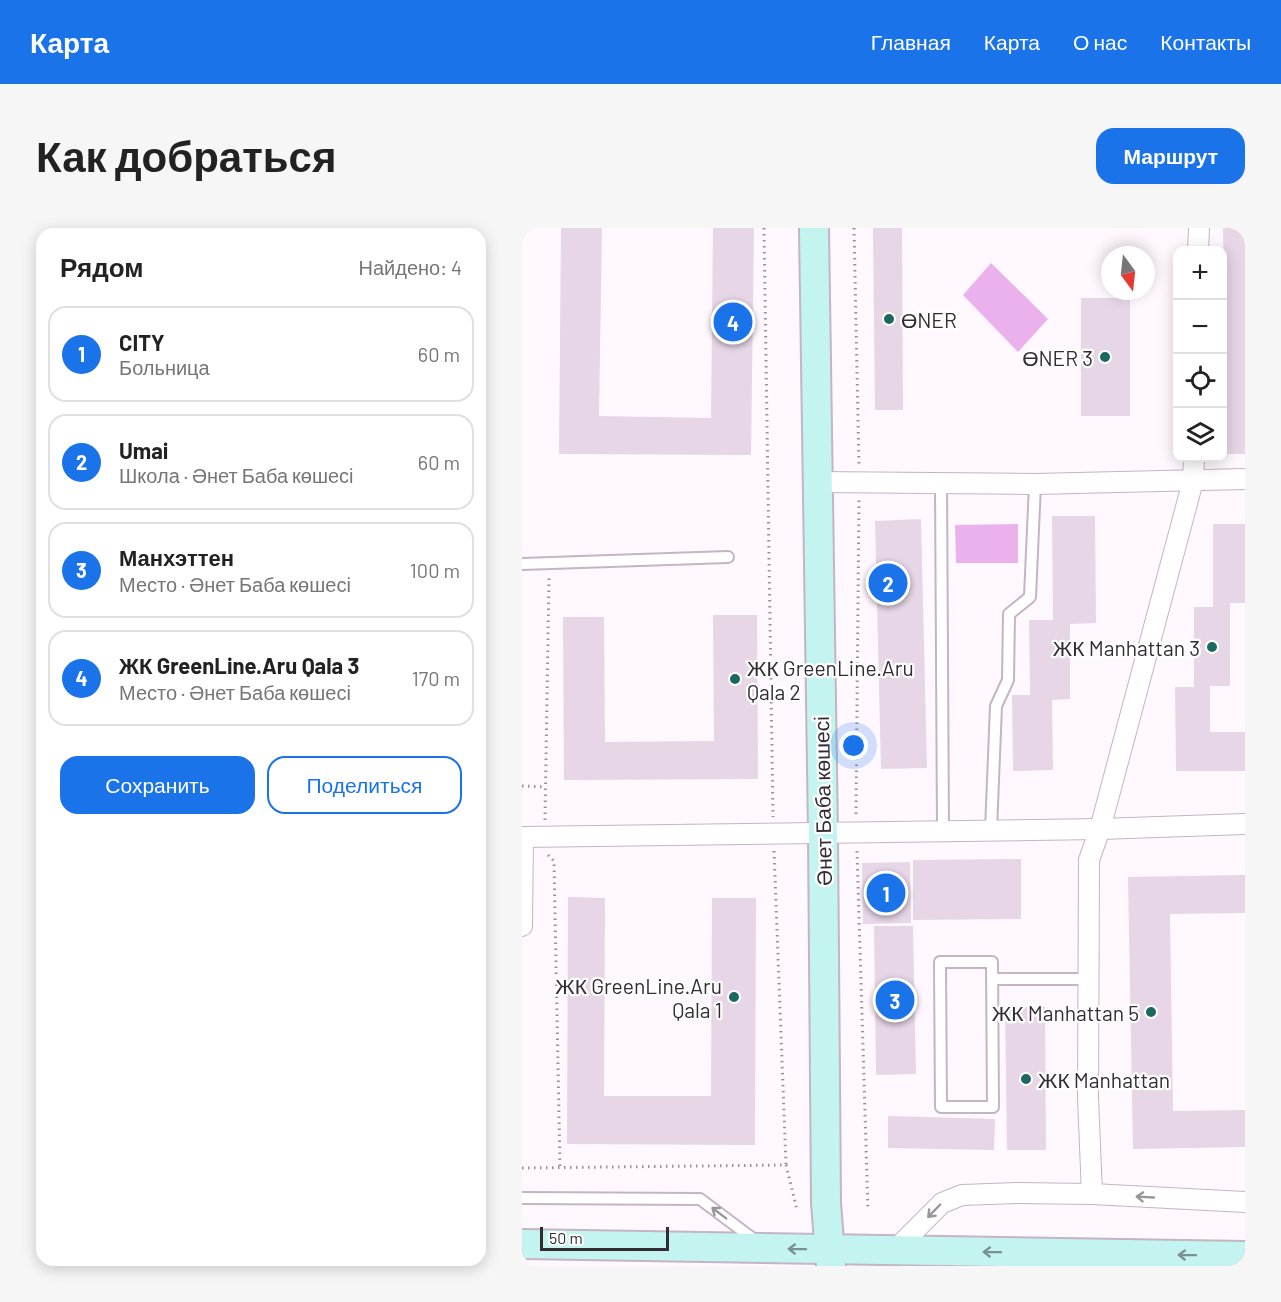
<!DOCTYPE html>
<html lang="ru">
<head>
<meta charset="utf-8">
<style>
  body { margin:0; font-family:Barlow,sans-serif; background:#f6f6f6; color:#222 }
  .controls { position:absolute; right:18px; top:18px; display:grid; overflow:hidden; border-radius:12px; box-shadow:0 3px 15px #0003 }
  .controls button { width:54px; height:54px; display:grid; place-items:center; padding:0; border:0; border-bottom:2px solid #e0e0e0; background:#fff; color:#222; font:30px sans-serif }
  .compass { position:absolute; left:579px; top:18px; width:54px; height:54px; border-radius:50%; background:#fff; box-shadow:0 3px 15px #0003; rotate:165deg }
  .scale { position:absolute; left:18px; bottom:15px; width:129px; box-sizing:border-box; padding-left:6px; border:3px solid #332c33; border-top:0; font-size:16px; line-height:21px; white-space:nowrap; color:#332c33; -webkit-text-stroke:4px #fff; paint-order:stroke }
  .you { position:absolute; left:332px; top:518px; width:21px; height:21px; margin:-15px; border:4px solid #fff; border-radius:50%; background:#1a73e8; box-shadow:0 0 0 9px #1a73e833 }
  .badge { display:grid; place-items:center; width:39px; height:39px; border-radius:50%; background:#1a73e8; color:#fff; font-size:20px; font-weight:700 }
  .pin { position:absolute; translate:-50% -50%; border:3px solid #fff; box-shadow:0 2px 6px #0006 }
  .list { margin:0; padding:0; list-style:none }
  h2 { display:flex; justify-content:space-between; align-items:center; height:78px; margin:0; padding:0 24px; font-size:26px }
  h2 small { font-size:20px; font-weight:400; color:#767676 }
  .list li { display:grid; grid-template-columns:39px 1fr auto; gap:18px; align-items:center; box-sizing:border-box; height:96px; margin:0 12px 12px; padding:0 12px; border:2px solid #e0e0e0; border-radius:18px }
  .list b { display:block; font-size:22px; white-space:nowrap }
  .list p { margin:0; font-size:20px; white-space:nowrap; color:#767676 }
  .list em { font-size:20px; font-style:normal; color:#767676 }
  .actions { display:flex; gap:12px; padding:18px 24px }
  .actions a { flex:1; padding:14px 0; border:2px solid #1a73e8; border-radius:18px; text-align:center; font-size:21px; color:#1a73e8 }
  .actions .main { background:#1a73e8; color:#fff }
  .icon { flex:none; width:33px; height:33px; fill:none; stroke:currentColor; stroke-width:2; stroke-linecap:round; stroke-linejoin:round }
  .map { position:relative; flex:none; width:723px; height:1038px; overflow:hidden; border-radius:18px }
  header { display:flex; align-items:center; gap:36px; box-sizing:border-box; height:84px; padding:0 30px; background:#1a73e8; color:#fff }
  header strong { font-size:28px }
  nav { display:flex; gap:33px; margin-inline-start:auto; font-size:21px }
  .intro { display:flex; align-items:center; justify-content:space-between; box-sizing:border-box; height:144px; padding:0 36px }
  h1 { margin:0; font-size:42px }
  .button { padding:15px 27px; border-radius:18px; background:#1a73e8; color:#fff; font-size:21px; font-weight:700 }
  main { display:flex; gap:36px; padding:0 36px }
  aside { flex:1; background:#fff; border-radius:18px; box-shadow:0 3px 15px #0003 }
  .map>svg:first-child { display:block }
</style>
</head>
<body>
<header>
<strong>Карта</strong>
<nav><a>Главная</a><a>Карта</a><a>О нас</a><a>Контакты</a></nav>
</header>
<div class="intro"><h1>Как добраться</h1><a class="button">Маршрут</a></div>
<main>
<aside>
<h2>Рядом<small>Найдено: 4</small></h2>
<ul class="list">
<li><span class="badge">1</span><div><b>CITY</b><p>Больница</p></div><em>60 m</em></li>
<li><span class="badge">2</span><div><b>Umai</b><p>Школа · Әнет Баба көшесі</p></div><em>60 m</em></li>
<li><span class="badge">3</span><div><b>Манхэттен</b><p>Место · Әнет Баба көшесі</p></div><em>100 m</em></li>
<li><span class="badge">4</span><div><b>ЖК GreenLine.Aru Qala 3</b><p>Место · Әнет Баба көшесі</p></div><em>170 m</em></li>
</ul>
<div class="actions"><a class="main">Сохранить</a><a>Поделиться</a></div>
</aside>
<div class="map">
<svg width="723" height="1038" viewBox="0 0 723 1038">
  <rect width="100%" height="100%" fill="#fff8ff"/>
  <g fill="#ebb1ed">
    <path d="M469 35 526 91 496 124 441 67Z"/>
    <path d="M496 296V335H434L433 297Z"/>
  </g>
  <g fill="#e6d6e6">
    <path d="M39 0H80L77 188 189 190 191 0H232L229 227 37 226Z"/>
    <path d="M351 0H380L381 182H353Z"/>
    <path d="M701 0H723V226H705Z"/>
    <rect x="559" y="70" width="49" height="118"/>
    <path d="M530 288H573L574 395 548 396V471L530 472 531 542 491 543 490 467H508L507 392H531Z"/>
    <path d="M399 291 405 540 359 541 353 293Z"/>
    <path d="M691 296H723V375H708V458H688V504H723V543H654L653 459H672V379H691Z"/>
    <path d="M191 387H235L236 551 42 552 41 389H82L83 514 192 513Z"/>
    <path d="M499 631V691L391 692V632Z"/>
    <path d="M388 634 389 695 341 696 340 635Z"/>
    <path d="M723 647V685L648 686 651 883 723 882V919L611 921 606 649Z"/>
    <path d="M46 669 83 670 82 868H189L190 670H234L233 917 45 916Z"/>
    <path d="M352 698H391L394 846 354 847Z"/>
    <path d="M483 779H523L524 922H485Z"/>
    <path d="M366 888 473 891 472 922 366 920Z"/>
  </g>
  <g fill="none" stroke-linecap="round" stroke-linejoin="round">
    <g stroke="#c4b4c4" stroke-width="14">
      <g id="lane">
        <path d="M419 255 421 603"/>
        <path d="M0 336 206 329"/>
        <path d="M469 602 474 478 486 452 487 386 508 369 513 256"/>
        <path d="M418 734H470L471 879H419Z"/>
        <path d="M470 751H565"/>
        <path d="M0 970 178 971 234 1013"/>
      </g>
    </g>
    <g stroke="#c4b4c4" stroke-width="22">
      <g id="street">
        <path d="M676 22 677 0"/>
        <path d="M295 254 513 256 723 251"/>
        <path d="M0 609 578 601 723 596"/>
        <path d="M0 698 1 609"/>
        <path d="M570 966 566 870 567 632 578 601 671 253 672 230"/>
        <path d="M373 1022 420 975 440 967 495 965 570 966 723 974"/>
      </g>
    </g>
    <g stroke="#c4b4c4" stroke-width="32">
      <g id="secondary">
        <path d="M292 0 301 606 304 975 309 1038"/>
        <path d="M0 1016 723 1028"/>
      </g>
    </g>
    <g stroke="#989198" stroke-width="3" stroke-dasharray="1.5 4.5" stroke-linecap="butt">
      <path d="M242 0 251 589"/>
      <path d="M332 0 337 238"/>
      <path d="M0 558 24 559"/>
      <path d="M334 586 337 272"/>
      <path d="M23 592 27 349"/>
      <path d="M252 623 264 937"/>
      <path d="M335 623 346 982"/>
      <path d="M26 627 32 633 38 939"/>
      <path d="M0 940 264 937 275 982"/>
    </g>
    <use href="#lane" stroke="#fff" stroke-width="10"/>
    <use href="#street" stroke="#fff" stroke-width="20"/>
    <use href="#secondary" stroke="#c3f4ef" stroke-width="28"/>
  </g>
  <defs><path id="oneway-shaft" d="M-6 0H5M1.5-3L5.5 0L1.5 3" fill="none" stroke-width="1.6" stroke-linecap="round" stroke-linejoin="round" transform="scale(1.5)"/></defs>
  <g stroke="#999699">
    <use href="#oneway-shaft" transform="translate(623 969) rotate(-177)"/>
    <use href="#oneway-shaft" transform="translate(412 983) rotate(134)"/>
    <use href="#oneway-shaft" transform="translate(197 985) rotate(-143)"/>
  </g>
  <g stroke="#7b9091">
    <use href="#oneway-shaft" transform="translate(275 1021) rotate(-179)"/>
    <use href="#oneway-shaft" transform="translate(470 1024) rotate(-179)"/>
    <use href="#oneway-shaft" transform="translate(665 1027) rotate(-179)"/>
  </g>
  <g fill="#1c6760" stroke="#fff" stroke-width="2">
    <circle cx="367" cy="91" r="6"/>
    <circle cx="583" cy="129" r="6"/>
    <circle cx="690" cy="419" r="6"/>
    <circle cx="213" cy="451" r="6"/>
    <circle cx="212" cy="769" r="6"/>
    <circle cx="629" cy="784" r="6"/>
    <circle cx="504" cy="851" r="6"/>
  </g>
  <g text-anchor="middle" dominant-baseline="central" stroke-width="4.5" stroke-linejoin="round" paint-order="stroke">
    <g font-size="21" fill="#332c33" stroke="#fff" text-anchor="end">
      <text x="379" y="91" text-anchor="start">ӨNER</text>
      <text x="571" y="129">ӨNER 3</text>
      <text x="678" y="419">ЖК Manhattan 3</text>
      <text x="225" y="439" text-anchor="start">ЖК GreenLine.Aru<tspan x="225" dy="24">Qala 2</tspan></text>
      <text x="200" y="757">ЖК GreenLine.Aru<tspan x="200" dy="24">Qala 1</tspan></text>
      <text x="617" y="784">ЖК Manhattan 5</text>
      <text x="516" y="851" text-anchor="start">ЖК Manhattan</text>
    </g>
    <g font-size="21" fill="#332c33" stroke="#fff">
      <text transform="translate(300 573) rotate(-91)">Әнет Баба көшесі</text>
    </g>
  </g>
</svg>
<div class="controls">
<button>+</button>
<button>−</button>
<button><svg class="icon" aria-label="locate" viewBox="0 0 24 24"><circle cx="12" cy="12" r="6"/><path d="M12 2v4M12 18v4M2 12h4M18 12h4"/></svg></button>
<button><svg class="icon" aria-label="layers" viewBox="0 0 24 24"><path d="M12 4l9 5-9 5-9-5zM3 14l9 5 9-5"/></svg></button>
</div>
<svg class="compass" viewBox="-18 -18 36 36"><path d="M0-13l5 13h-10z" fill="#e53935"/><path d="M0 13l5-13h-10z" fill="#767676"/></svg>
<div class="scale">50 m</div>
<div class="you"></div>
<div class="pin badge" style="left:364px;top:665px">1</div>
<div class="pin badge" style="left:366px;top:355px">2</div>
<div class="pin badge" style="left:373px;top:772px">3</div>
<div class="pin badge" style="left:211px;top:94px">4</div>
</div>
</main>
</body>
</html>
